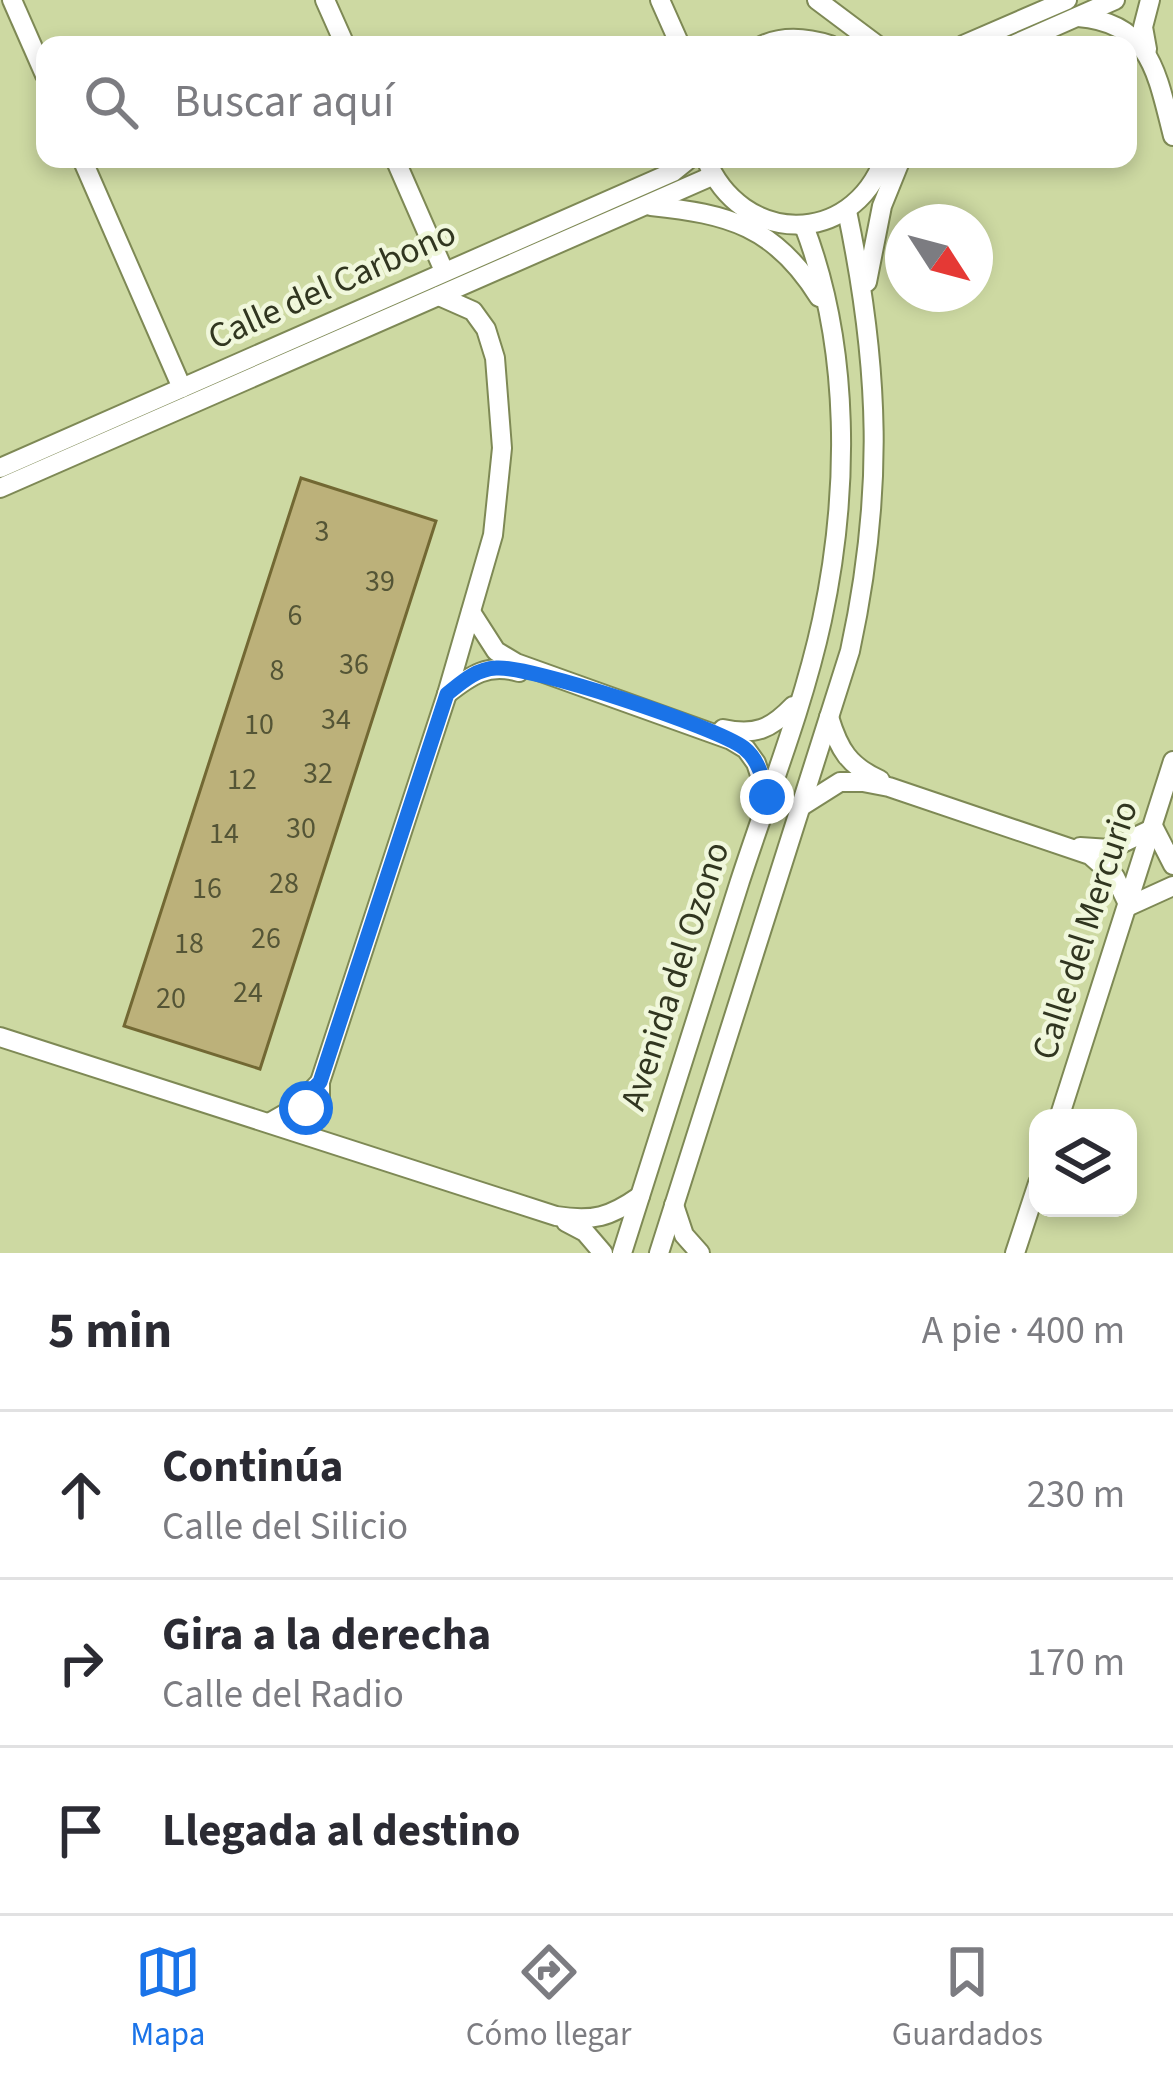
<!DOCTYPE html>
<html lang="es">
<head>
<meta charset="utf-8">
<style>
  body { margin:0; font-family:"Source Sans 3",sans-serif; background:#f2f2f3; color:#2b2b33 }
  .controls { position:absolute; right:36px; bottom:36px; display:grid; overflow:hidden; border-radius:24px; box-shadow:0 6px 18px #0003 }
  .controls button { width:108px; height:108px; display:grid; place-items:center; padding:0; border:0; border-bottom:3px solid #e1e1e2; background:#fff; color:#2b2b33; font:60px sans-serif }
  .compass { position:absolute; left:885px; top:204px; width:108px; height:108px; border-radius:50%; background:#fff; box-shadow:0 6px 18px #0003; rotate:126deg }
  .stop { position:absolute; width:36px; height:36px; margin:-27px; border:9px solid #1a73e8; border-radius:50%; background:#fff }
  .stop.end { background:#1a73e8; border-color:#fff; box-shadow:0 3px 12px #0008 }
  .list { margin:0; padding:0; list-style:none }
  h2 { display:flex; justify-content:space-between; align-items:center; height:156px; margin:0; padding:0 48px; font-size:51px }
  h2 small { font-size:39px; font-weight:400; color:#7c7c81 }
  .list li { display:grid; grid-template-columns:78px 1fr auto; gap:36px; align-items:center; box-sizing:border-box; height:168px; padding:0 48px; border-top:3px solid #e1e1e2 }
  .list b { display:block; font-size:45px; white-space:nowrap }
  .list p { margin:0; font-size:39px; white-space:nowrap; color:#7c7c81 }
  .list em { font-size:39px; font-style:normal; color:#7c7c81 }
  .icon { flex:none; width:66px; height:66px; fill:none; stroke:currentColor; stroke-width:2; stroke-linecap:round; stroke-linejoin:round }
  .map { position:relative; flex:none; width:1173px; height:1253px; overflow:hidden }
  .search { position:absolute; background:#fff; box-shadow:0 6px 18px #0003; left:36px; right:36px; top:36px; height:132px; display:flex; align-items:center; gap:30px; box-sizing:border-box; padding:0 42px; border-radius:24px; color:#7c7c81; font-size:45px }
  .sheet { height:660px; background:#fff }
  nav { display:flex; justify-content:space-around; align-items:center; box-sizing:border-box; height:168px; border-top:3px solid #e1e1e2; background:#fff; font-size:33px; color:#7c7c81 }
  nav a { display:grid; justify-items:center; gap:6px }
  nav .on { color:#1a73e8 }
  .map>svg:first-child { display:block }
</style>
</head>
<body>
<div class="map">
<svg width="1173" height="1253" viewBox="0 0 1173 1253">
  <rect width="100%" height="100%" fill="#cdd9a2"/>
  <path fill="#bcb17a" stroke="#726833" stroke-width="3" d="M301 478 436 521 260 1069 124 1026Z"/>
  <g fill="none" stroke-linecap="round" stroke-linejoin="round">
    <g stroke="#7e8955" stroke-width="22">
      <g id="minor">
        <path d="M12 0 45 75"/>
        <path d="M325 0 345 45"/>
        <path d="M660 0 680 45"/>
        <path d="M817 0 877 45"/>
        <path d="M1078 17C1151 23 1157 74 1173 136"/>
        <path d="M763 45C785 35 808 38 830 45"/>
        <path d="M963 45 1067 0"/>
        <path d="M1013 45 1115 0"/>
        <path d="M1147 49 1143 27 1150 0"/>
        <path d="M82 159 182 388"/>
        <path d="M395 159 444 271"/>
        <path d="M706 159C741 245 851 248 884 159"/>
        <path d="M651 206C728 214 775 226 819 297"/>
        <path d="M867 282 882 206 901 159"/>
        <path d="M0 468 673 172 689 159"/>
        <path d="M0 488 712 176"/>
        <path d="M471 612 496 651 516 663 731 740 746 749 756 763 766 793"/>
        <path d="M447 694C471 675 488 663 519 672"/>
        <path d="M829 717C839 750 849 766 880 780"/>
        <path d="M723 729C755 736 771 729 793 706"/>
        <path d="M802 806 840 782H863L889 787 1090 855 1115 877 1129 906 1173 886"/>
        <path d="M1080 847 1110 849 1154 828 1173 865"/>
        <path d="M0 1037 556 1216C593 1222 610 1217 640 1196"/>
        <path d="M1059 1118 1173 761"/>
        <path d="M269 1123 295 1108 320 1082"/>
        <path d="M309 1136 320 1099V1082L447 694 493 535 502 448 495 358 486 329 473 311 439 296"/>
        <path d="M674 1205 684 1235 700 1253"/>
        <path d="M566 1222 585 1232 603 1253"/>
        <path d="M622 1253C662 1129 701 1005 740 881 768 795 803 708 822 620 849 494 851 348 804 226"/>
        <path d="M659 1253 850 651C884 494 880 368 847 211"/>
        <path d="M1015 1253 1038 1183"/>
      </g>
    </g>
    <use href="#minor" stroke="#fff" stroke-width="18"/>
  </g>
  <g fill="none" stroke-linecap="round" stroke-linejoin="round">
    <path stroke="#1a73e8" stroke-width="15" d="M306 1108 310 1092 320 1082 447 694C462 682 476 669 496 668 529 665 717 727 744 748 759 760 763 779 767 797"/>
  </g>
  <g text-anchor="middle" dominant-baseline="central" stroke-width="9" stroke-linejoin="round" paint-order="stroke">
    <g font-size="30" fill="#545536">
      <text x="322" y="531">3</text>
      <text x="380" y="581">39</text>
      <text x="295" y="615">6</text>
      <text x="354" y="664">36</text>
      <text x="277" y="670">8</text>
      <text x="336" y="719">34</text>
      <text x="259" y="724">10</text>
      <text x="318" y="773">32</text>
      <text x="242" y="779">12</text>
      <text x="301" y="828">30</text>
      <text x="224" y="833">14</text>
      <text x="284" y="883">28</text>
      <text x="207" y="888">16</text>
      <text x="266" y="938">26</text>
      <text x="189" y="943">18</text>
      <text x="248" y="992">24</text>
      <text x="171" y="998">20</text>
    </g>
    <g font-size="36" fill="#313620" stroke="#f0f7db">
      <text transform="translate(332 285) rotate(-24)">Calle del Carbono</text>
      <text transform="translate(1085 930) rotate(-72)">Calle del Mercurio</text>
      <text transform="translate(675 976) rotate(-72)">Avenida del Ozono</text>
    </g>
  </g>
</svg>
<div class="controls">
<button><svg class="icon" aria-label="layers" viewBox="0 0 24 24"><path d="M12 4l9 5-9 5-9-5zM3 14l9 5 9-5"/></svg></button>
</div>
<svg class="compass" viewBox="-18 -18 36 36"><path d="M0-13l5 13h-10z" fill="#e53935"/><path d="M0 13l5-13h-10z" fill="#7c7c81"/></svg>
<div class="stop" style="left:306px;top:1108px"></div>
<div class="stop end" style="left:767px;top:797px"></div>
<div class="search"><svg class="icon" aria-label="search" viewBox="0 0 24 24"><circle cx="10" cy="10" r="6"/><path d="M15 15l6 6"/></svg>Buscar aquí</div>
</div>
<section class="sheet">
<h2>5 min<small>A pie · 400 m</small></h2>
<ul class="list">
<li><svg class="icon" aria-label="ahead" viewBox="0 0 24 24"><path d="M12 20V5M6 11l6-6 6 6"/></svg><div><b>Continúa</b><p>Calle del Silicio</p></div><em>230 m</em></li>
<li><svg class="icon" aria-label="right" viewBox="0 0 24 24"><path d="M7 20v-9h11M14 6l5 5-5 5"/></svg><div><b>Gira a la derecha</b><p>Calle del Radio</p></div><em>170 m</em></li>
<li><svg class="icon" aria-label="arrive" viewBox="0 0 24 24"><path d="M6 21V4h12l-3 4 3 4H6"/></svg><div><b>Llegada al destino</b></div></li>
</ul>
</section>
<nav>
<a class="on"><svg class="icon" aria-label="map" viewBox="0 0 24 24"><path d="M3 6l6-2 6 2 6-2v14l-6 2-6-2-6 2zM9 4v14M15 6v14"/></svg>Mapa</a>
<a><svg class="icon" aria-label="directions" viewBox="0 0 24 24"><path d="M12 3l9 9-9 9-9-9zM9 14v-3h6M13 9l2 2-2 2"/></svg>Cómo llegar</a>
<a><svg class="icon" aria-label="saved" viewBox="0 0 24 24"><path d="M7 4h10v16l-5-4-5 4z"/></svg>Guardados</a>
</nav>
</body>
</html>
